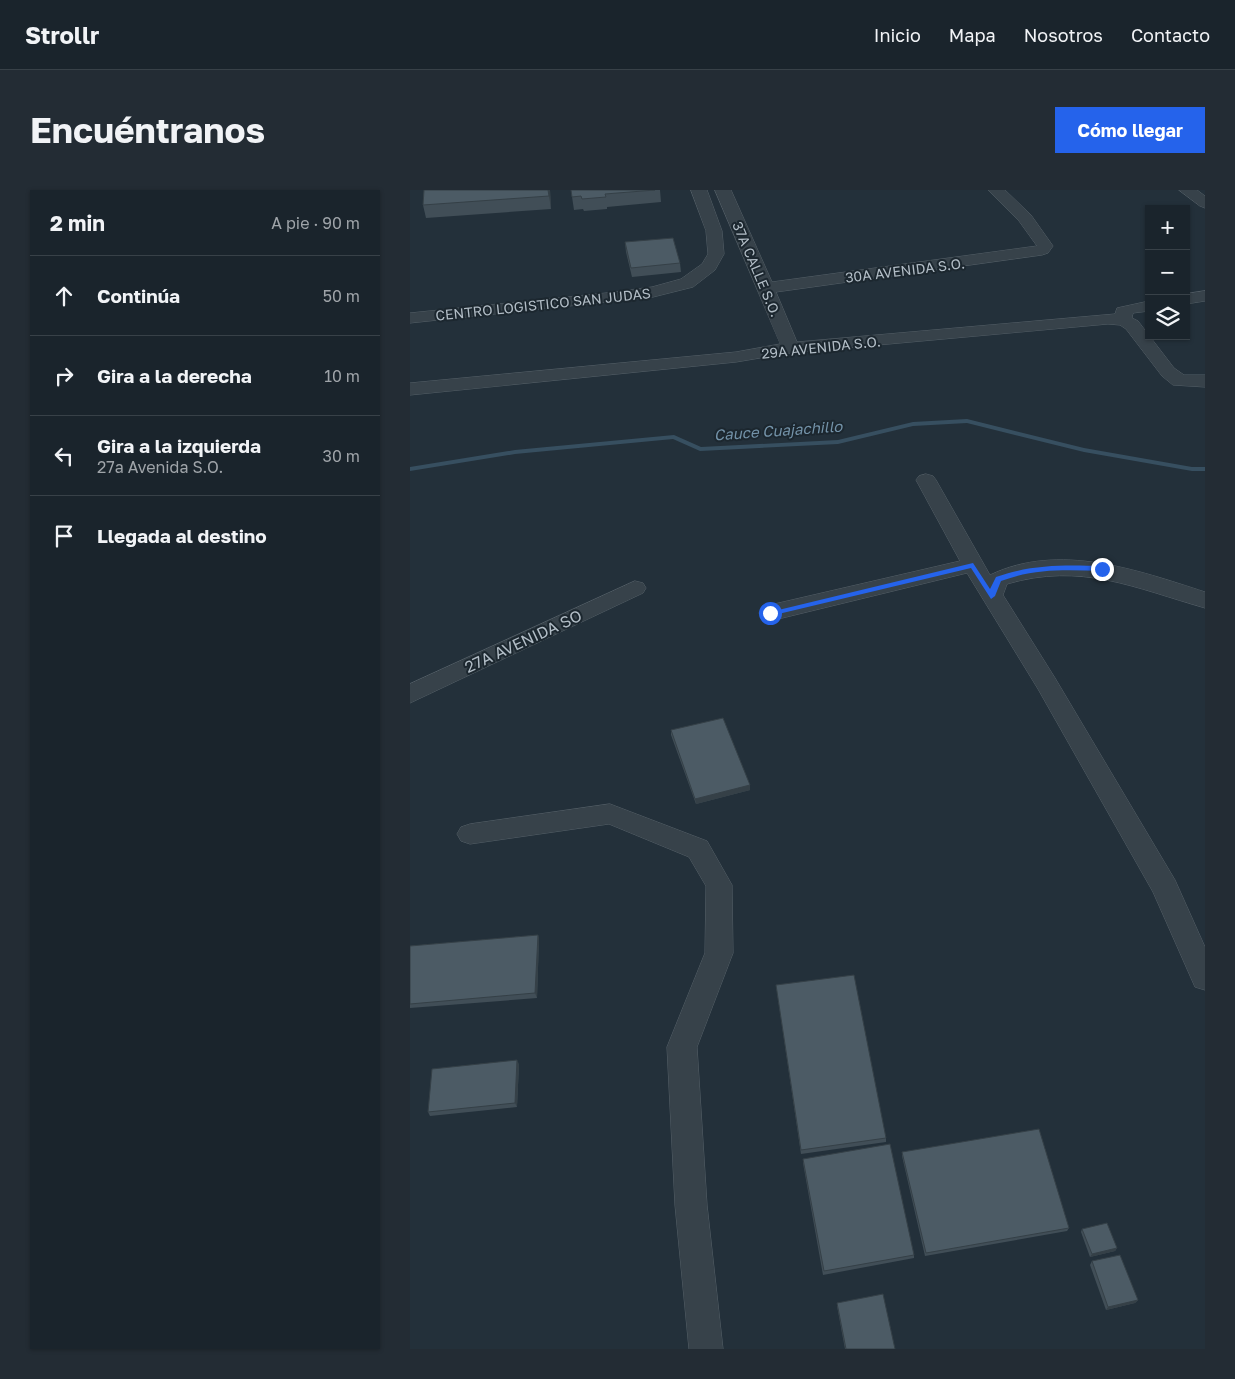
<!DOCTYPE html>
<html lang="es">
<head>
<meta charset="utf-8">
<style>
  body { margin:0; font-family:"Golos Text",sans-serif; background:#232c34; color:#f1f3f6 }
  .controls { position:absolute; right:15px; top:15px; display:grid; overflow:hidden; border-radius:0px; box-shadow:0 1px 4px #0004 }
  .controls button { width:45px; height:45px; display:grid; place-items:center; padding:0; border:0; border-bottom:1px solid #384148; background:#1a242c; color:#f1f3f6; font:25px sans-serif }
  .stop { position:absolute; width:15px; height:15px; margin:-11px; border:4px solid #2563eb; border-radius:50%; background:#fff }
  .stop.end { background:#2563eb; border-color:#fff; box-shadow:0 1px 5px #0008 }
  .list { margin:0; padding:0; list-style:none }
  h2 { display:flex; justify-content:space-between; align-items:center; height:65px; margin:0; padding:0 20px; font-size:21px }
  h2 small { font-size:16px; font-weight:400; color:#9fa4a9 }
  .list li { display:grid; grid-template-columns:32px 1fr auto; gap:15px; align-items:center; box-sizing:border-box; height:80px; padding:0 20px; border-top:1px solid #384148 }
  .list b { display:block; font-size:19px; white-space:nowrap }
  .list p { margin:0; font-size:16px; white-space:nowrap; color:#9fa4a9 }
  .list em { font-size:16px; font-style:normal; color:#9fa4a9 }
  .icon { flex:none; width:28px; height:28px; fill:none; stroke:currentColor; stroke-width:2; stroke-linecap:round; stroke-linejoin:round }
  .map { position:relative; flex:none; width:795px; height:1159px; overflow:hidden; border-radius:0px }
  header { display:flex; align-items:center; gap:30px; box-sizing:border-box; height:70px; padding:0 25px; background:#1a242c; border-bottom:1px solid #384148 }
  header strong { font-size:24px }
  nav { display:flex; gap:28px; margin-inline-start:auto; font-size:18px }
  .intro { display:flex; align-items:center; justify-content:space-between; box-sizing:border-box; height:120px; padding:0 30px }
  h1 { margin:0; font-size:35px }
  .button { padding:12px 22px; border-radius:0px; background:#2563eb; color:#fff; font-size:18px; font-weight:700 }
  main { display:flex; gap:30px; padding:0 30px }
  aside { flex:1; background:#1a242c; border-radius:0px; box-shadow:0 1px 4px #0004 }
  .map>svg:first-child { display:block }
</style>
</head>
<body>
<header>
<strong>Strollr</strong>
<nav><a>Inicio</a><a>Mapa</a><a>Nosotros</a><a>Contacto</a></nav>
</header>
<div class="intro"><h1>Encuéntranos</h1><a class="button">Cómo llegar</a></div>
<main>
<aside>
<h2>2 min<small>A pie · 90 m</small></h2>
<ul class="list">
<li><svg class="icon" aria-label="ahead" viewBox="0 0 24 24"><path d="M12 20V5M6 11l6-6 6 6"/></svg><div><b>Continúa</b></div><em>50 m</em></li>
<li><svg class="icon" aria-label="right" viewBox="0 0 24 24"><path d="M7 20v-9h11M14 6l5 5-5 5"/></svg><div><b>Gira a la derecha</b></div><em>10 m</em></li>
<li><svg class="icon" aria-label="left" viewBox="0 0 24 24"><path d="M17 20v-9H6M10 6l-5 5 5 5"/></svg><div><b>Gira a la izquierda</b><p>27a Avenida S.O.</p></div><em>30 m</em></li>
<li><svg class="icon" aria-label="arrive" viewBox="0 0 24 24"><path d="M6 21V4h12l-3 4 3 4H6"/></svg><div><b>Llegada al destino</b></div></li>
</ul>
</aside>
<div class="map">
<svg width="795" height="1159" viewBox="0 0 795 1159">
  <rect width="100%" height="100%" fill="#23303a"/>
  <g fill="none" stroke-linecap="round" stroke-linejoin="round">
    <path fill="#374f60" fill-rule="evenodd" d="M557 229 674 258 782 277H795V281H782L674 262 557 233 503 236 428 254 290 261 263 249 105 264 0 281V277L105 260 264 245 291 257 428 250 503 232Z"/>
    <g stroke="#556068" stroke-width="1">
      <g id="street">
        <path d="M281 0H297L312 41 314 64 305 80 283 97 243 107 0 133V123L196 103 242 97 271 89 292 74 298 64 296 41Z"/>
        <path d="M305 0H321L362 92 627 56 609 31 578 0H595L621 25 643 56 638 63 632 65 366 102 387 152 705 124 707 118 739 111V121L723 123 722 128 728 131 764 178 774 185H795V197L763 195 752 186 716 139 710 135 698 134 380 163 326 172 0 205V193L326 162 370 154Z"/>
        <path d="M769 0H787L795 6V18L790 16Z"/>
        <path d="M795 101V111L776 114V104Z"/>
        <path d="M516 284 523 286 526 290 580 385C649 352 727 380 795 402V418C725 398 671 372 597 394L593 405 645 488 765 690 795 757V800L785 797 743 702 628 499 557 383 360 431 352 428 349 423 352 418 360 415 550 371 506 290 509 286Z"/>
        <path d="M225 391 233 393 236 398 233 403 0 513V494Z"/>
        <path d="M200 614 297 651 322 695 323 763 287 857 297 1015 313 1159H279L265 1015 257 857 295 763 296 696 279 667 199 634 60 654 51 651 47 644 51 637 60 634Z"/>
      </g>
    </g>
    <use href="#street" fill="#37424a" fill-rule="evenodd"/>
  </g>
  <g fill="#414e57">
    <path d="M14 0H140L141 19 16 28 13 15Z"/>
    <path d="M161 0H250L251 12 197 17V19L174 21 173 19 164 20Z"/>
    <path d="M215 52 270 73 271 82 222 87 216 62Z"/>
    <path d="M261 540 340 595V600L286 614 261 545Z"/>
    <path d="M128 745 129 749 127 808 0 818V756Z"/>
    <path d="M366 795 476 948V952L391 964Z"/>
    <path d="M109 874 107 917 20 926 18 922Z"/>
    <path d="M492 962 659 1038 657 1041 515 1066 492 966Z"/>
    <path d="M393 969 504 1065V1068L413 1085 393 973Z"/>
    <path d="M672 1039 707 1058 705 1061 680 1067 671 1042Z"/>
    <path d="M682 1071 728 1110 725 1113 696 1120 680 1075Z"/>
    <path d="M427 1113 485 1159H435L427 1116Z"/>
  </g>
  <g fill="#354047">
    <path d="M138 0H140L141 19 139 6Z"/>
    <path d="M340 595V600L286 614 285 609Z"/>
    <path d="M128 745 129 749 127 808 125 803Z"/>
    <path d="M107 870 109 874 107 917 105 913Z"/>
    <path d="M707 1058 705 1061 680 1067 682 1064Z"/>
    <path d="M728 1110 725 1113 696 1120 698 1117Z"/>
  </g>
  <g fill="#4c5b65" stroke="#354047">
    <path d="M14 0H138L139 6 13 15Z"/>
    <path d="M161 0H245L195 4 196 7 172 9 171 6 162 7Z"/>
    <path d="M263 48 270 73 221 78 215 52Z"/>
    <path d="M313 528 340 595 285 609 261 540Z"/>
    <path d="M128 745 125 803 0 814V756Z"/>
    <path d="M444 785 476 948 391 960 366 795Z"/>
    <path d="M107 870 105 913 18 922 22 879Z"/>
    <path d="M629 939 659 1038 516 1063 492 962Z"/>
    <path d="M480 954 504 1065 414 1081 393 969Z"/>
    <path d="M697 1033 707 1058 682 1064 672 1039Z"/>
    <path d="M710 1065 728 1110 698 1117 682 1071Z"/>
    <path d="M473 1104 485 1159H436L427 1113Z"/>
  </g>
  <path fill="#2563eb" d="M563 373 580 399 586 387C623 374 654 375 692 376L696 379 692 381C657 380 625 378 591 391L585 406 581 409 561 378 360 426 356 423Z"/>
  <g text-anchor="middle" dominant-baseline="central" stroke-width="4" stroke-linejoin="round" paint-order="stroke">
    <g font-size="14" fill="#b2bdc6" stroke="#1c272f">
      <text transform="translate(347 79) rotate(67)">37A CALLE S.O.</text>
      <text transform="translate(495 80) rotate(-7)">30A AVENIDA S.O.</text>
      <text transform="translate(133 114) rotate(-6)">CENTRO LOGISTICO SAN JUDAS</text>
      <text transform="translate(411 157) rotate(-6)">29A AVENIDA S.O.</text>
    </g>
    <g font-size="15" font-style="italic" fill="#7392a8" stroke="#1c272f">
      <text transform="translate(368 240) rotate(-4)">Cauce Cuajachillo</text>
    </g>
    <g font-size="16" fill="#b2bdc6" stroke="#1c272f">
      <text transform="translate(113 451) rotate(-25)">27A AVENIDA SO</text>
    </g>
  </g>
</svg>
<div class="controls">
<button>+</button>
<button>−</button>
<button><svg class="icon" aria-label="layers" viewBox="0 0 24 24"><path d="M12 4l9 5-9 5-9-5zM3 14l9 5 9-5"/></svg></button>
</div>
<div class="stop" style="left:360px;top:423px"></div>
<div class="stop end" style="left:692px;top:379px"></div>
</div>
</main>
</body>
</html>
